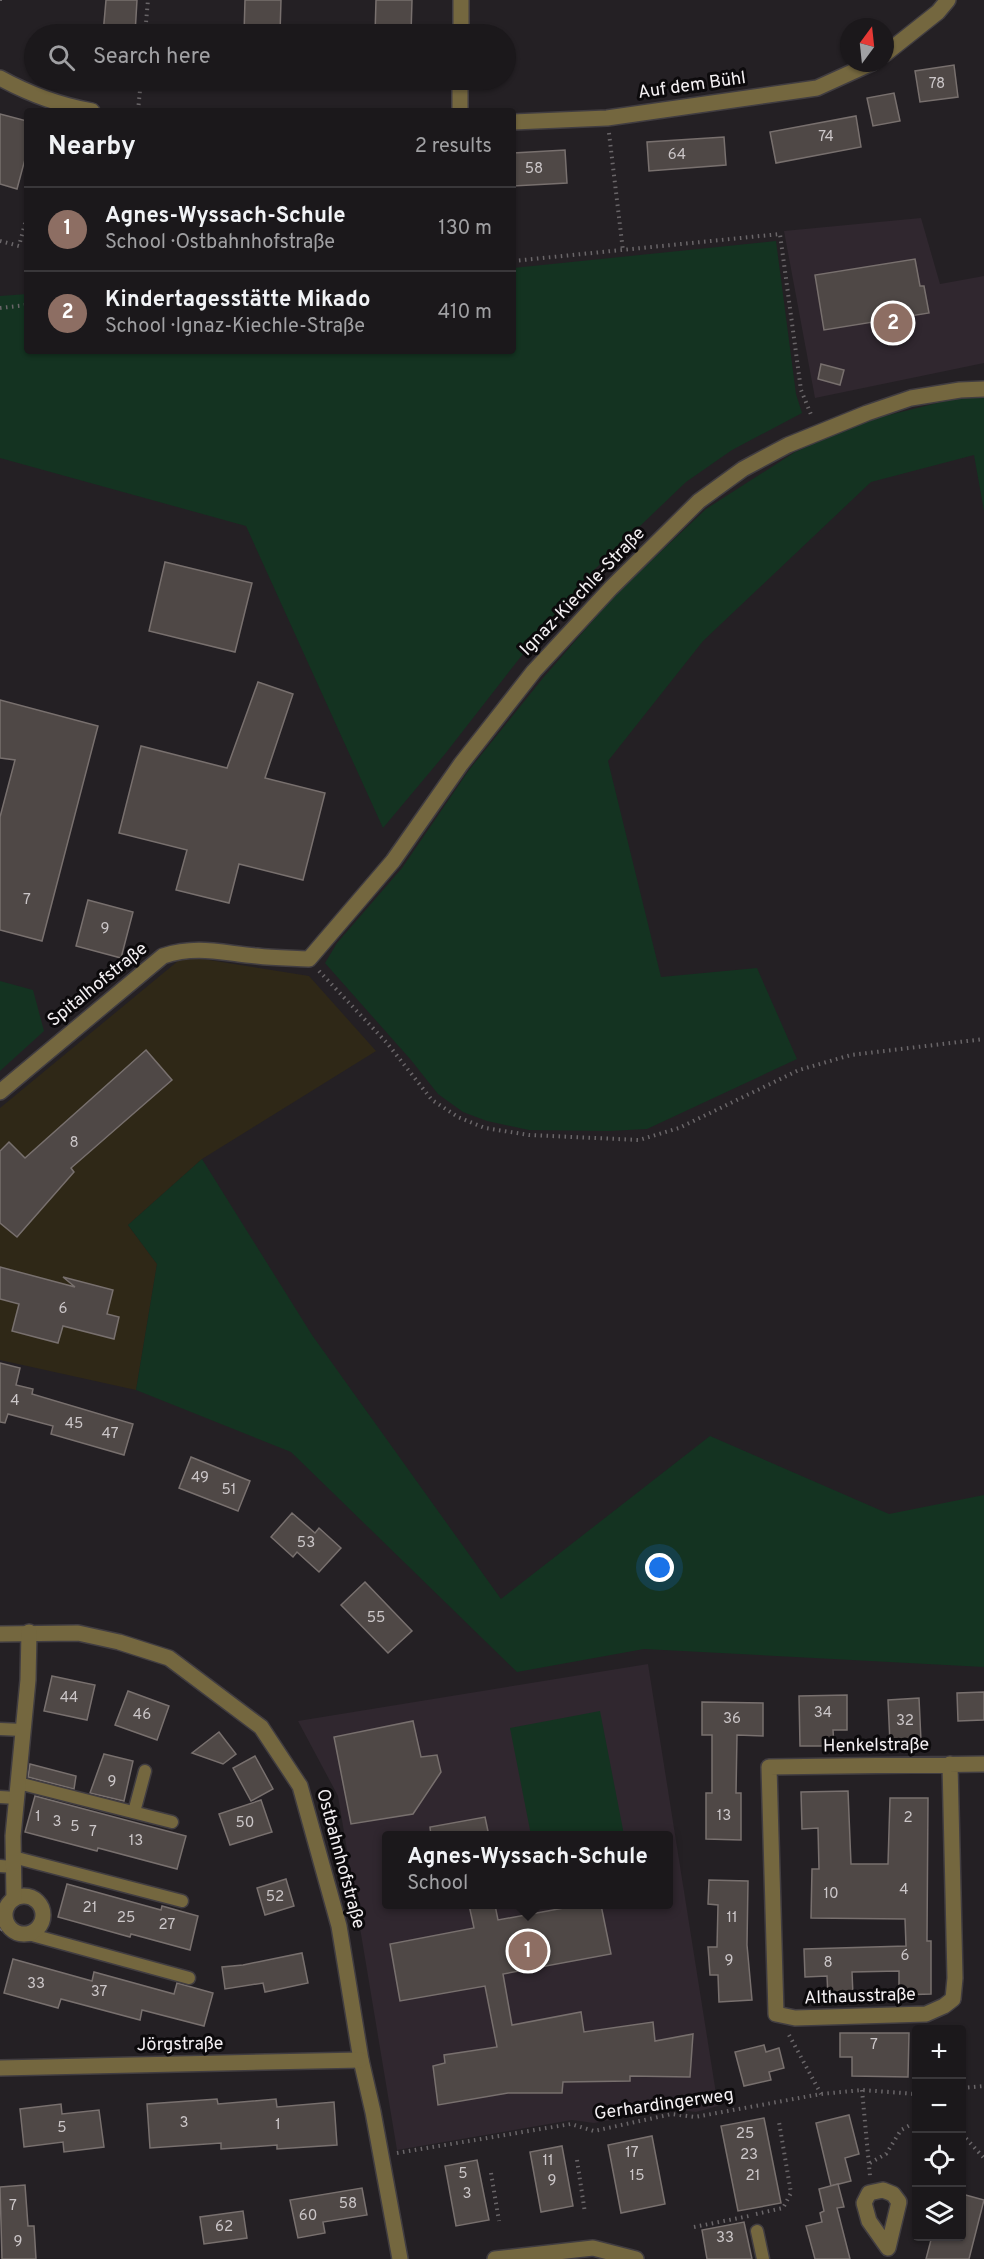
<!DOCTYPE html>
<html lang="en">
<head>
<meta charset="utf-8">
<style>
  body { margin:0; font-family:Overpass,sans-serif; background:#242124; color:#f1f3f6 }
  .controls { position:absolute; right:18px; bottom:18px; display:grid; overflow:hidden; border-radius:6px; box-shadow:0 2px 4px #0004 }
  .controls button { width:54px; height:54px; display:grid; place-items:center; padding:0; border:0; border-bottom:2px solid #39373a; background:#1b181b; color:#f1f3f6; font:30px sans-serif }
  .compass { position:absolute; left:840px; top:18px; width:54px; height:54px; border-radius:50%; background:#1b181b; box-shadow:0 2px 4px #0004; rotate:15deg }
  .you { position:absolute; left:660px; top:1568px; width:21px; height:21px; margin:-15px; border:4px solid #fff; border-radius:50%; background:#1a73e8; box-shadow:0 0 0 9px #1a73e833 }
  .badge { display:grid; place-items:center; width:39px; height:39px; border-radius:50%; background:#b0aefa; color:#fff; font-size:20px; font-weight:700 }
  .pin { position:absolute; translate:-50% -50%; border:3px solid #fff; box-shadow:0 2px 6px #0006 }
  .popup { position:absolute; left:382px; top:1831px; width:291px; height:78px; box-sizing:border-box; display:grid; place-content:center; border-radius:6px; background:#1b181b; filter:drop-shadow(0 2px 4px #0005); font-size:20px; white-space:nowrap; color:#a0a0a3 }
  .popup b { font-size:22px; color:#f1f3f6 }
  .popup::after { content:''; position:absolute; left:50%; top:100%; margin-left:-12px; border:12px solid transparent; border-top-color:#1b181b }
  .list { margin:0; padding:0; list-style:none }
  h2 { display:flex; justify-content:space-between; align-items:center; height:78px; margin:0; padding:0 24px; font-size:26px }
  h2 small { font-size:20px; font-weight:400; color:#a0a0a3 }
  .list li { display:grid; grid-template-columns:39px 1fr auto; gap:18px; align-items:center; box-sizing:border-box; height:84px; padding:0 24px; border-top:2px solid #39373a }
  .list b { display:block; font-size:22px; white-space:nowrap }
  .list p { margin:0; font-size:20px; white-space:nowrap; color:#a0a0a3 }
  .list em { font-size:20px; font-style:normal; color:#a0a0a3 }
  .icon { flex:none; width:33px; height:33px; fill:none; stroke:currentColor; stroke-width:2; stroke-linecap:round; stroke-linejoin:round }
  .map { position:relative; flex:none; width:984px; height:2259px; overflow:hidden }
  .search { position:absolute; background:#1b181b; box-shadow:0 2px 4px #0004; left:24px; top:24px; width:492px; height:66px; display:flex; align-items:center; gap:15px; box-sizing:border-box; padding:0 21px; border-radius:33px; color:#a0a0a3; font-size:22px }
  .panel { position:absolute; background:#1b181b; box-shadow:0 2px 4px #0004; left:24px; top:108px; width:492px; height:246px; border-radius:6px }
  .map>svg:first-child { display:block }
</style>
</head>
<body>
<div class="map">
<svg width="984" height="2259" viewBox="0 0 984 2259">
  <rect width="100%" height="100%" fill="#242024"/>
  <path fill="#2f2817" d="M184 956 309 976 376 1051 202 1159 128 1225 157 1264 136 1390 0 1360V1108Z"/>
  <g fill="#30272f" fill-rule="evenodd">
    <path d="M921 218 940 284 984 276V363L815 398 784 231Z"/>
    <path d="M648 1664 718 2106 696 2112 672 2109 594 2123 572 2120 397 2150 338 1796 298 1721ZM387 1836H669V1904H387Z"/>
  </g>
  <g fill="#143321">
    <path d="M776 241 796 394 802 413 732 450 686 482 593 571 519 659 445 754 383 828 246 526 0 458V296L27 294V351H513V268Z"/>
    <path d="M984 396V511L974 455 871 482 703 641 608 761 661 977 757 968 797 1059 647 1129 609 1131 529 1130 487 1121 463 1112 438 1094 411 1060 325 963 337 943 402 868 469 770 543 678 617 593 706 509 795 452 865 421 961 397Z"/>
    <path d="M0 981 33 990 44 1031 0 1071Z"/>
    <path d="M202 1159 312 1335 501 1599 710 1436 889 1514 984 1495V1667L644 1649 517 1672 291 1452 136 1390 157 1264 128 1225Z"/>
    <path d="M600 1711 624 1835H531L510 1728Z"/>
  </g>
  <g fill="#4f4846" stroke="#78706e" stroke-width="1.5">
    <path d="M106 0H137L135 34H103Z"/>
    <path d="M245 0H281L280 34H244Z"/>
    <path d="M376 0H412L411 34H375Z"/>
    <path d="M954 65 958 97 920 102 915 71Z"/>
    <path d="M894 93 900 121 873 126 867 98Z"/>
    <path d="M0 114 27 121V152L17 189 0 184Z"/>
    <path d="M856 116 861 147 776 163 770 132Z"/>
    <path d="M724 137 726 165 649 171 647 142Z"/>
    <path d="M565 150 567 183 513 186V153Z"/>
    <path d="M915 259 920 286H924L929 313 824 330 815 275Z"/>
    <path d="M821 364 844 370 840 385 818 379Z"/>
    <path d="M165 562 252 583 235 652 149 631Z"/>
    <path d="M258 682 293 694 265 778 325 793 303 880 239 864 229 903 176 890 187 850 119 833 141 746 227 768Z"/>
    <path d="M0 700 98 726 42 941 0 930V817L15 760 0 758Z"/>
    <path d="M88 900 133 912 121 958 76 946Z"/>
    <path d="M146 1050 172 1080 71 1168 74 1172 17 1237 0 1223V1151L9 1142 25 1158Z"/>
    <path d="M0 1267 75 1287 63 1277 113 1290 107 1314 119 1317 114 1339 63 1326 58 1343 12 1331 19 1304 0 1299Z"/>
    <path d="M0 1363 20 1368 16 1385 33 1389 32 1394 133 1424 124 1455 51 1434 53 1426 8 1414 5 1423 0 1422Z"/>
    <path d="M191 1457 250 1481 238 1511 179 1488Z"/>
    <path d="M292 1513 315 1533 319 1528 341 1548 319 1572 297 1552 293 1557 271 1537Z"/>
    <path d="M365 1582 412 1631 388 1653 341 1605Z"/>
    <path d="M52 1676 95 1685 87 1720 44 1711Z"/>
    <path d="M128 1691 169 1706 157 1740 115 1725Z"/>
    <path d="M984 1692V1720L958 1721 957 1693Z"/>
    <path d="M847 1695V1730H833L834 1746H800L799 1696Z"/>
    <path d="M919 1698 921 1741 890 1743 888 1700Z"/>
    <path d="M702 1702 763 1703V1736L737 1735 736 1793H741V1840L706 1839V1793H712V1735H702Z"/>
    <path d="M413 1721 421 1757 437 1755 441 1772 413 1814 351 1824 334 1737Z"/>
    <path d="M219 1732 236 1754 223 1764 192 1753Z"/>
    <path d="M104 1754 133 1761 124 1801 90 1793Z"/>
    <path d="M255 1756 273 1789 251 1801 233 1768Z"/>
    <path d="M30 1764 76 1776 74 1789 28 1777Z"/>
    <path d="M848 1791 851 1864H888L890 1798H928L927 1941H931V1994L899 1995V1971L852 1972 853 1996 828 1997 827 1976 805 1977 804 1949 906 1946 905 1919 811 1918 812 1869H819L818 1828 802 1829 801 1792Z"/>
    <path d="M35 1796 186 1836 177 1869 98 1848 97 1851 25 1832Z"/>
    <path d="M261 1800 272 1832 230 1845 219 1814Z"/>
    <path d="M485 1817 489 1836H431L430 1827Z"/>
    <path d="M286 1879 294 1906 265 1915 257 1888Z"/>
    <path d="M709 1880 748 1881 747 1945 752 2000 719 2002 718 1975H710L708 1947H717L718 1905 708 1904Z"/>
    <path d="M67 1884 161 1910 162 1906 198 1916 190 1950 131 1934 130 1937 58 1917Z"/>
    <path d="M469 1905H495L498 1920 580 1905H601L611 1954 503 1974 512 2025 581 2012 584 2032 653 2022 655 2041 693 2034 690 2077 630 2076V2081L563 2082 562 2093H508L438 2105 433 2066 445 2063 444 2055 497 2047 485 1986 400 2001 390 1944 474 1928Z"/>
    <path d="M302 1953 308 1983 265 1992 263 1983 225 1989 222 1967 243 1965Z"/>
    <path d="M13 1959 92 1981 94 1972 174 1994 177 1983 213 1993 204 2026 142 2010 140 2020 61 1999 58 2008 4 1993Z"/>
    <path d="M840 2033H909L908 2077 852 2076V2057H840Z"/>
    <path d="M764 2045 766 2052 779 2048 784 2068 769 2072 771 2080 744 2086 735 2052Z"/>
    <path d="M217 2099 218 2104 276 2099 277 2107 334 2102 337 2145 277 2149V2145L221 2149V2143L150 2148 147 2104Z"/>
    <path d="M61 2104 62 2114 99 2110 104 2147 64 2152 63 2142 24 2147 20 2109Z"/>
    <path d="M849 2115 859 2154 845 2158 851 2181 831 2186 816 2123Z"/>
    <path d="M764 2118 781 2203 738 2211 721 2126Z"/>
    <path d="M652 2136 665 2204 621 2213 608 2145Z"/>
    <path d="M562 2146 573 2206 541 2212 530 2152Z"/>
    <path d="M477 2160 489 2220 456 2226 445 2166Z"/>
    <path d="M838 2184 844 2207 837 2208 850 2259H815L806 2226 822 2222 820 2213 824 2211 819 2189Z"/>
    <path d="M25 2185 28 2226H34L36 2259H2L0 2187Z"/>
    <path d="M362 2188 367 2215 323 2222 325 2233 298 2238 290 2200Z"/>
    <path d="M962 2194 984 2200 969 2259H926L932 2236H962Z"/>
    <path d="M243 2211 247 2238 204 2244 200 2217Z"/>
    <path d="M744 2222 752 2259H707L702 2230Z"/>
  </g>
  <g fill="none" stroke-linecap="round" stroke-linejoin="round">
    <g stroke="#413d41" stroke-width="15">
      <g id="service">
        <path d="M0 1729 23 1730"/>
        <path d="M18 1783 172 1822"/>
        <path d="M0 1797 16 1798"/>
        <path d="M134 1812 145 1771"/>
        <path d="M13 1857 182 1901"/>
        <path d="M0 1866 14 1867"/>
        <path d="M24 1934 32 1935 189 1978"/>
        <path d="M757 2231 763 2259"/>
      </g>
    </g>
    <g stroke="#413d41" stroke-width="18">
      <g id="minor">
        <path d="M461 34V0"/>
        <path d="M885 54 938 12 948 0"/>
        <path d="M0 78C29 94 59 105 92 111"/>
        <path d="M460 111V80"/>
        <path d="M513 122 607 118 817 88 872 63"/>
        <path d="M0 1092 163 956C197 945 222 953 257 956 274 958 291 958 309 959L393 861 461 764 534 671 611 588 699 501 743 469 788 445 867 413 911 398 960 390 984 389"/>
        <path d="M0 1634 78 1633 119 1642 169 1658 261 1727 300 1786 339 1926 361 2060 373 2112 400 2259"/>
        <path d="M950 1764 955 1978 953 1999 944 2006 926 2014 795 2018 776 2014 769 1767 984 1764"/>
        <circle cx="24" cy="1915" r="19"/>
        <path d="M14 1898 13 1836 28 1680 29 1632"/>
        <path d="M0 2068 361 2060"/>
        <path d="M883 2190 893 2194 899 2202 888 2248 869 2221 864 2203 869 2193Z"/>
        <path d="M495 2259 593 2248 636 2259"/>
      </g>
    </g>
    <g stroke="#6a6669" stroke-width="4" stroke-dasharray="1.5 4.5" stroke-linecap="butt">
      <path d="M0 1V0"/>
      <path d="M145 34 148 0"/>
      <path d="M138 111 141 80"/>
      <path d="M609 133 623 251"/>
      <path d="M0 241 19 246 27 216"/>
      <path d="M513 261 780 234 801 390 812 417"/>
      <path d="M0 308 27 305"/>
      <path d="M319 971 387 1043 432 1100 458 1117 485 1128 529 1135 639 1140 679 1128 799 1070 851 1055 984 1039"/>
      <path d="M0 1930 7 1924"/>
      <path d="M789 2035 821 2094"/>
      <path d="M962 2088 984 2086"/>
      <path d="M862 2090 870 2176"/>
      <path d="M962 2134 984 2158"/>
      <path d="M397 2153 571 2124 594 2131 672 2114 695 2117 821 2094 862 2090 916 2094"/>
      <path d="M577 2160 585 2213"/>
      <path d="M870 2163 886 2154 901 2130 916 2122"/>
      <path d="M491 2173 499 2221"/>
      <path d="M756 2214 783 2208 791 2193 779 2122"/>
      <path d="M694 2227 749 2216"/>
    </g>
    <use href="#service" stroke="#74673f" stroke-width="12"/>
    <use href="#minor" stroke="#74673f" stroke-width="15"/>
  </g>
  <g text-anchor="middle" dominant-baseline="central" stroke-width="6" stroke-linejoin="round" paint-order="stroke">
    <g font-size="15" fill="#cbc6c8">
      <text x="937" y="84">78</text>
      <text x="826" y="137">74</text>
      <text x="677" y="155">64</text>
      <text x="534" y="169">58</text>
      <text x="27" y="900">7</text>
      <text x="105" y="929">9</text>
      <text x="74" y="1143">8</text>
      <text x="63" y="1309">6</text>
      <text x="15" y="1401">4</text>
      <text x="74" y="1424">45</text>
      <text x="110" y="1434">47</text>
      <text x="200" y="1478">49</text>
      <text x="229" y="1490">51</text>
      <text x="306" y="1543">53</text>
      <text x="376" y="1618">55</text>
      <text x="69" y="1698">44</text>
      <text x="823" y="1713">34</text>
      <text x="142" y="1715">46</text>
      <text x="732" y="1719">36</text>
      <text x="905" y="1721">32</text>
      <text x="112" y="1782">9</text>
      <text x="724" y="1816">13</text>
      <text x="38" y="1817">1</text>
      <text x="908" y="1818">2</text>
      <text x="57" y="1822">3</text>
      <text x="245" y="1823">50</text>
      <text x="75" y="1827">5</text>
      <text x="93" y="1832">7</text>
      <text x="136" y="1841">13</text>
      <text x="904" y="1890">4</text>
      <text x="831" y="1894">10</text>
      <text x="275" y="1897">52</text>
      <text x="90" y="1908">21</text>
      <text x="126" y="1918">25</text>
      <text x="732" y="1918">11</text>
      <text x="167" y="1925">27</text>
      <text x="905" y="1956">6</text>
      <text x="729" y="1961">9</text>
      <text x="828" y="1963">8</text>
      <text x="36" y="1984">33</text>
      <text x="99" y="1992">37</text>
      <text x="874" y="2045">7</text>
      <text x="184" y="2123">3</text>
      <text x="278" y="2125">1</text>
      <text x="62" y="2128">5</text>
      <text x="745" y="2134">25</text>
      <text x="632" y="2153">17</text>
      <text x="749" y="2155">23</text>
      <text x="548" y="2161">11</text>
      <text x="463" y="2174">5</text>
      <text x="637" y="2176">15</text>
      <text x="753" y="2176">21</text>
      <text x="552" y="2181">9</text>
      <text x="467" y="2194">3</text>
      <text x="348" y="2204">58</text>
      <text x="13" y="2206">7</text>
      <text x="308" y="2216">60</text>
      <text x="224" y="2227">62</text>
      <text x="725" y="2238">33</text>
      <text x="18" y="2242">9</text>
    </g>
    <g font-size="18" fill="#f4f0f3" stroke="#0c0a0c">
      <text transform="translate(692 86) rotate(-8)">Auf dem Bühl</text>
      <text transform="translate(583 592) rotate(-46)">Ignaz-Kiechle-Straße</text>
      <text transform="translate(98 985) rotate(-39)">Spitalhofstraße</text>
      <text transform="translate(876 1746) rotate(-1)">Henkelstraße</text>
      <text transform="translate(340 1859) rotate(75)">Ostbahnhofstraße</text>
      <text transform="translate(860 1997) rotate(-2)">Althausstraße</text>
      <text transform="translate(180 2045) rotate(-1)">Jörgstraße</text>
      <text transform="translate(664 2105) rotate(-8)">Gerhardingerweg</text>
    </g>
  </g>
</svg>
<div class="controls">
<button>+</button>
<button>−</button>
<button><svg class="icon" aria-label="locate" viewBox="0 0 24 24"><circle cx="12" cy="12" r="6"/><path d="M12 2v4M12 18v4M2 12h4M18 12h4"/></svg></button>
<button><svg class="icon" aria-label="layers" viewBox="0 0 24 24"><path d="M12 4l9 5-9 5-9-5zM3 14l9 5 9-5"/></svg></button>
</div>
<svg class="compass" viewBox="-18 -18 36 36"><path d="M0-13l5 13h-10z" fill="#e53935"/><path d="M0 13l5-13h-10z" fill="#a0a0a3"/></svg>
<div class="you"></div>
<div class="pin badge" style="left:528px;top:1951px;background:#8d6e63">1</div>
<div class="popup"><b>Agnes-Wyssach-Schule</b>School</div>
<div class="pin badge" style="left:893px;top:323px;background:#8d6e63">2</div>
<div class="search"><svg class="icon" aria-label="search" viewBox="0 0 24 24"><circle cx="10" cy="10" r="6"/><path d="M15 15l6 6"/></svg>Search here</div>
<section class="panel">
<h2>Nearby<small>2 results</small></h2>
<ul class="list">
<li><span class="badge" style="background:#8d6e63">1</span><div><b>Agnes-Wyssach-Schule</b><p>School · Ostbahnhofstraße</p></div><em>130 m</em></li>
<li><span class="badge" style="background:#8d6e63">2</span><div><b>Kindertagesstätte Mikado</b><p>School · Ignaz-Kiechle-Straße</p></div><em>410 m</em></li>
</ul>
</section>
</div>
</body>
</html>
